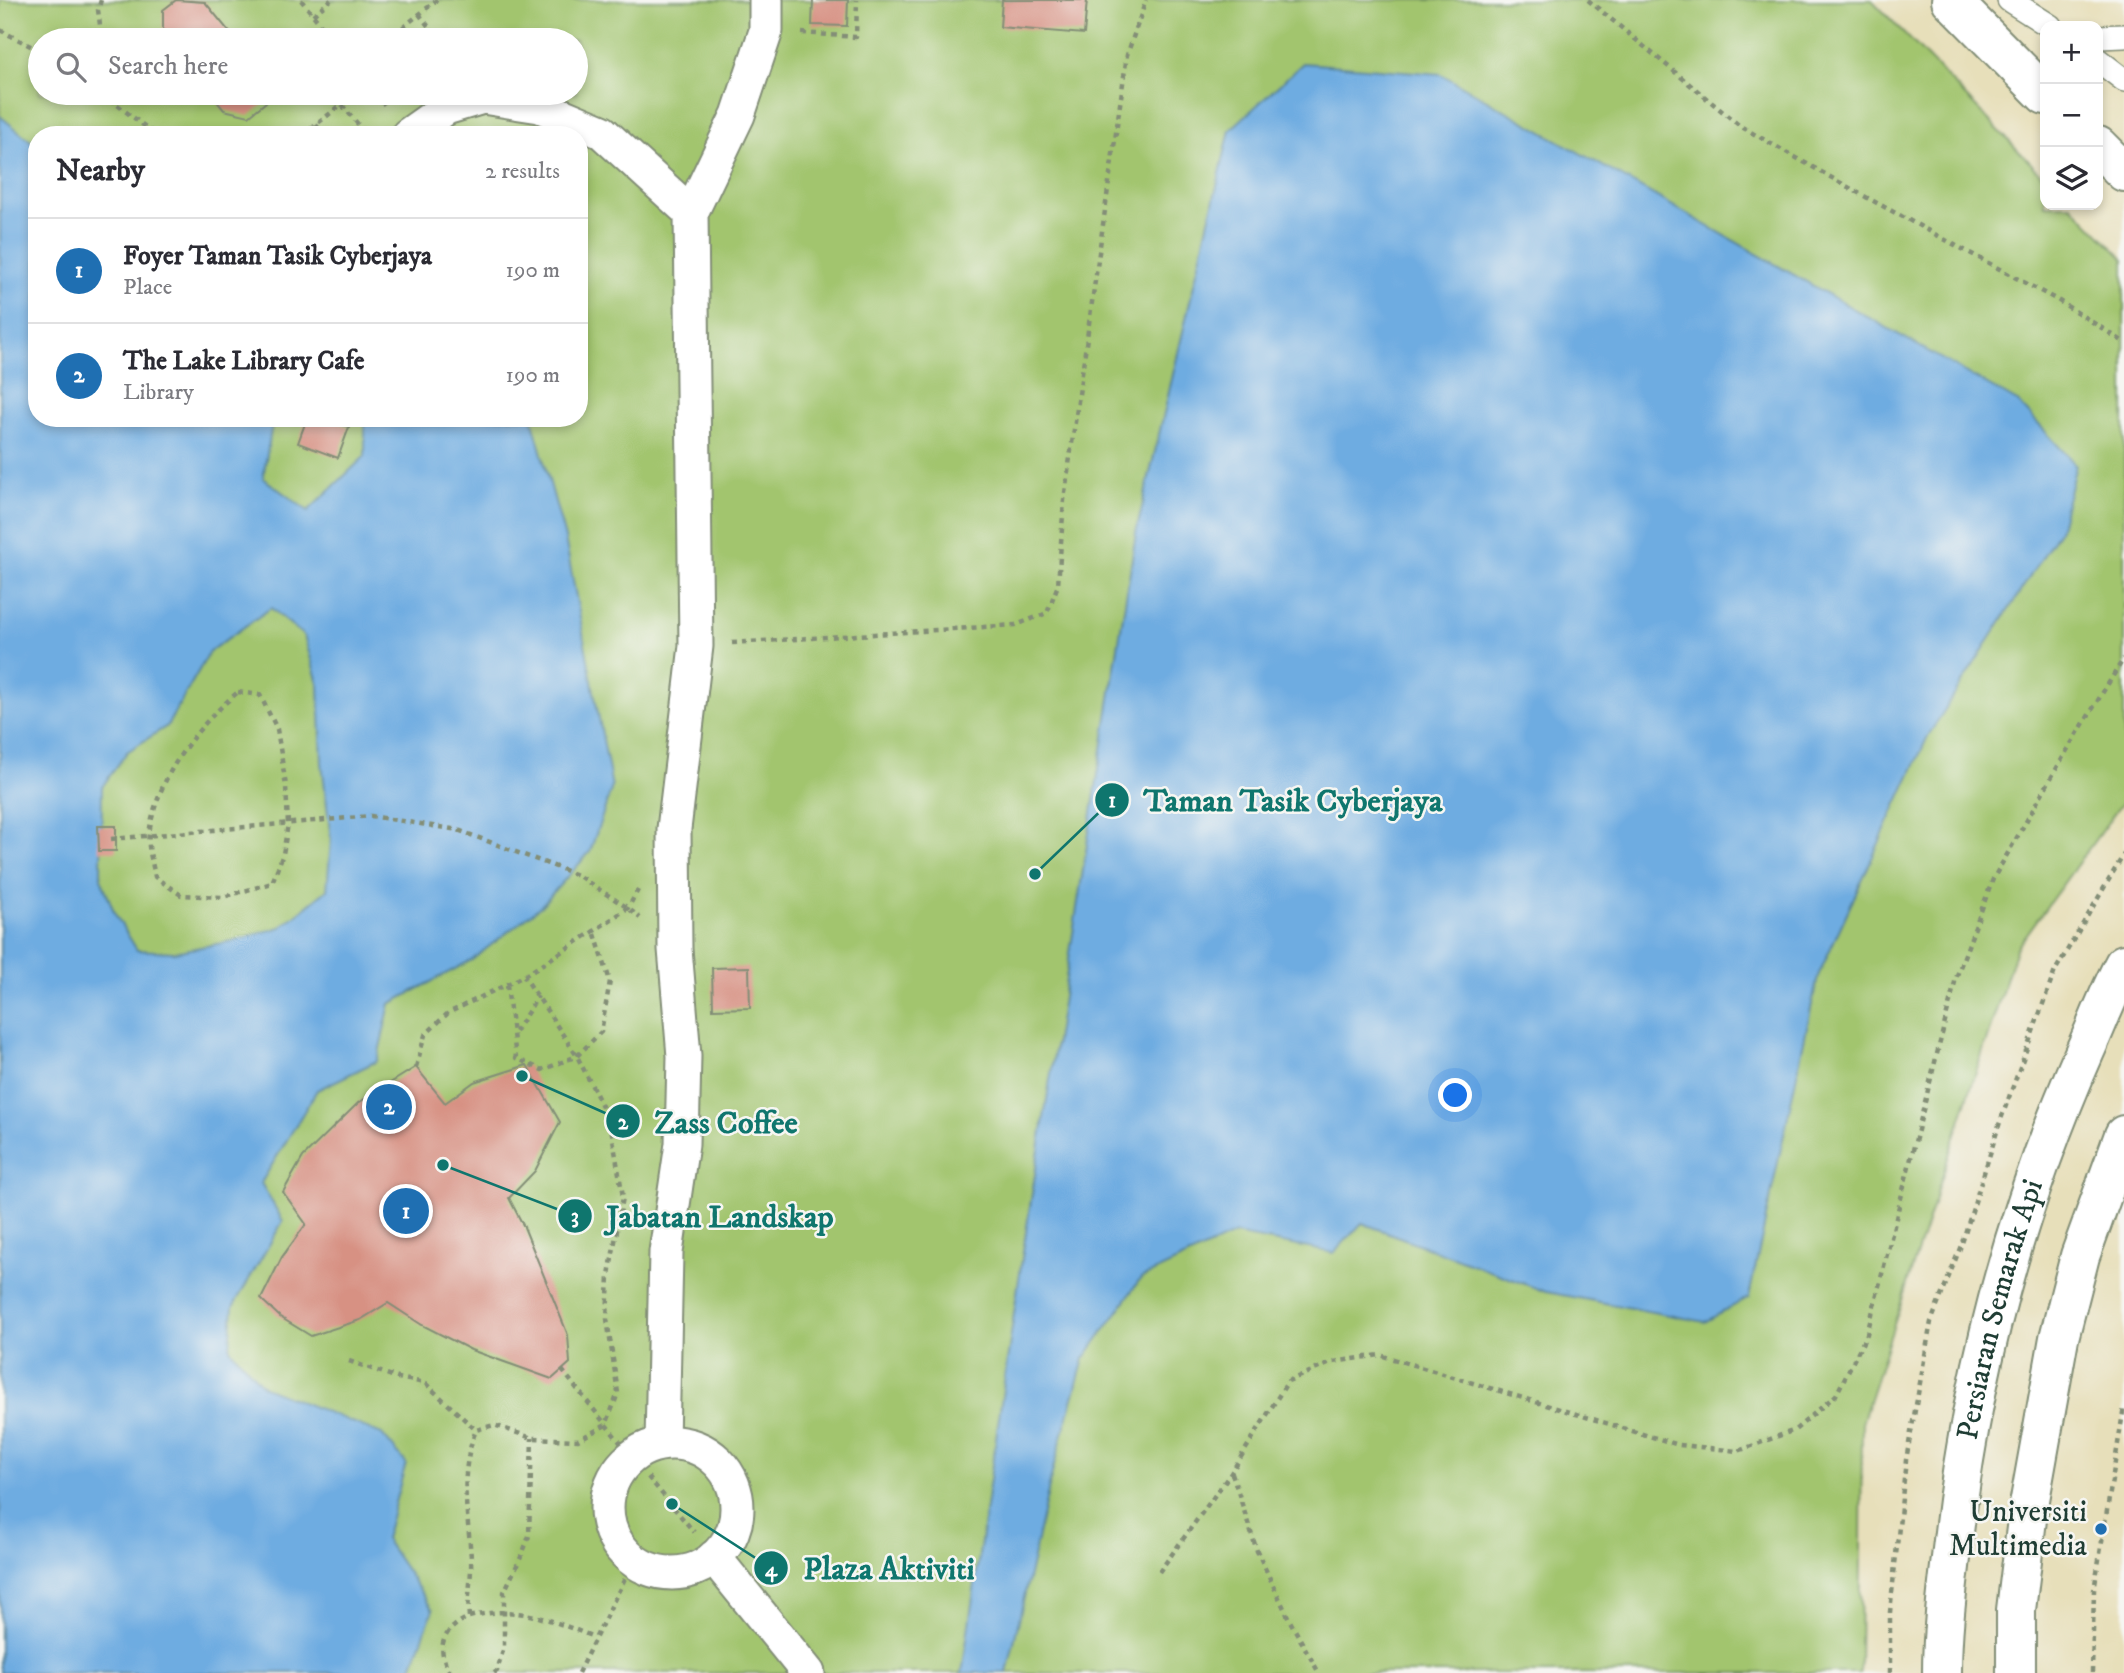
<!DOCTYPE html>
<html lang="en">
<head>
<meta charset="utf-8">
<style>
  body { margin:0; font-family:"IM FELL DW Pica",serif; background:#f2f2f3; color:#2b2b33 }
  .controls { position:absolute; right:21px; top:21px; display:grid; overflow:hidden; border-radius:14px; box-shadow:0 4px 10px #0003 }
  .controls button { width:63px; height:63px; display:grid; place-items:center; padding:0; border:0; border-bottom:2px solid #e1e1e2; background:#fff; color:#2b2b33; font:35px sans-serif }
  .you { position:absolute; left:1456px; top:1096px; width:24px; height:24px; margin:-18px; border:5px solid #fff; border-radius:50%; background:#1a73e8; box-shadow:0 0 0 10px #1a73e833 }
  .badge { display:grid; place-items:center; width:46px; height:46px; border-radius:50%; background:#1f6fb2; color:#fff; font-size:23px; font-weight:700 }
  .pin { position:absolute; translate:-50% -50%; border:4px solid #fff; box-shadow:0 2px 7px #0006 }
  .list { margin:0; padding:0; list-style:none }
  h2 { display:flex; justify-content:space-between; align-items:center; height:91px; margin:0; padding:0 28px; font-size:30px }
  h2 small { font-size:23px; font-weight:400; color:#7c7c81 }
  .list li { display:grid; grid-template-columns:46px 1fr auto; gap:21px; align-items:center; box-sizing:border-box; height:105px; padding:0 28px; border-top:2px solid #e1e1e2 }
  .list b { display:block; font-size:26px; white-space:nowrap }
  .list p { margin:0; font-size:23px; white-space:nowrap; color:#7c7c81 }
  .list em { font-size:23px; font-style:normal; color:#7c7c81 }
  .icon { flex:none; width:38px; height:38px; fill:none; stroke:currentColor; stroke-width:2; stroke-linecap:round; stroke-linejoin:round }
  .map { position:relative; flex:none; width:2124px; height:1673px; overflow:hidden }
  .search { position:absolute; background:#fff; box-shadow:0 4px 10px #0003; left:28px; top:28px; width:560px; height:77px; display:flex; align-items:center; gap:18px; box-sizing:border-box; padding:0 24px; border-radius:38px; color:#7c7c81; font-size:26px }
  .panel { position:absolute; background:#fff; box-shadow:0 4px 10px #0003; left:28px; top:126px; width:560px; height:301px; border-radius:28px }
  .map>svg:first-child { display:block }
</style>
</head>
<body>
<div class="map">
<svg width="2124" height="1673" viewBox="0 0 2124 1673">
  <rect width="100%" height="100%" fill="#f6f6f2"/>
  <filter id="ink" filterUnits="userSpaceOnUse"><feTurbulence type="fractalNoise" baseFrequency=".0143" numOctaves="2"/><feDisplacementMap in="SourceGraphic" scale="14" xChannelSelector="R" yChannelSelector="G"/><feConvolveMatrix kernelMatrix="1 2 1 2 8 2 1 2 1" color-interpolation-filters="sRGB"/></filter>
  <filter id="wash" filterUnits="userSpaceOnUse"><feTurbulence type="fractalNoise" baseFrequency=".00686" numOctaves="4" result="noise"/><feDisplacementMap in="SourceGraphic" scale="28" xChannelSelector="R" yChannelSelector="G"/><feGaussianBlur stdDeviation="1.57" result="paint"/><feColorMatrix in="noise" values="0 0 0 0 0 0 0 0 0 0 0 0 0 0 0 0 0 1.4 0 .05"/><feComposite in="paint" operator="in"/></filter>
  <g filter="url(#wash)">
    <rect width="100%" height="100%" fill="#e7dfba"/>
    <path fill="#a2c56e" stroke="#608151" stroke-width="2" fill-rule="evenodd" d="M0 0H1872L2045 178V205H2071L2124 259V800L2016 949 1862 1423 1860 1673H0ZM40 40H576V93H40ZM37 135H579V418H37Z"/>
    <g fill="#6eace1" stroke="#46748a" stroke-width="2" fill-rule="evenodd">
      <path d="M1303 63 1441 74 2019 403 2076 465 2059 531 1928 736 1818 976 1749 1297 1705 1322 1546 1292 1362 1223 1334 1253 1235 1234 1141 1278 1084 1359 1053 1469 1007 1673H962L1023 1251 1136 533 1230 130Z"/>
      <path d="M0 116 37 146V418H273L263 478 308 511 365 456V418H532L565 538 612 787 590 852 541 906 472 960 390 1004 377 1061 317 1090 261 1183 283 1221 233 1307 230 1349 264 1387 382 1434 406 1463 385 1539 433 1610 410 1673H0ZM271 608 304 636 319 686 322 763 331 840 327 890 281 927 233 941 174 952 137 950 115 914 101 878 102 787 127 752 167 726 210 651Z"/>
    </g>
    <g id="blocks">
      <g fill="#d79183">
        <path d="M176 0 205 2 236 40H167L163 35V10Z"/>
        <path d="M813 0H848L847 26 812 25Z"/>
        <path d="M1002 0H1087L1084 34 1000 27Z"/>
        <path d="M210 93H266V102L249 116 224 110Z"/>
        <path d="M307 418H326L349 427 338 458 298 443Z"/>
        <path d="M98 826H116V851H99Z"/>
        <path d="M749 967 750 1008 713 1009 712 968Z"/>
        <path d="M527 1065 560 1122 535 1171 509 1198 524 1227 568 1335 570 1363 552 1379 471 1350 422 1325 388 1303 360 1320 311 1336 280 1317 261 1299 282 1257 306 1224 283 1192 303 1157 358 1103 416 1067 445 1103 474 1082Z"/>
      </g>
    </g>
  </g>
  <g filter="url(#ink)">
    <use href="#blocks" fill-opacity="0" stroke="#838e77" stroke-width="2"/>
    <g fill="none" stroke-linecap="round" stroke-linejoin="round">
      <g stroke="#838e77" stroke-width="26">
        <g id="service">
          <path d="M2009 0 2050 26"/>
          <path d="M2098 37 2124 36"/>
          <path d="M2098 60 2124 80"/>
        </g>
      </g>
      <g stroke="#838e77" stroke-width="37">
        <g id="pedestrian">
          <path d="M408 135 446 108 483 97 540 106 602 132 691 213"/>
          <path d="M662 1443 666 1252 682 1144 684 1056 675 949 674 829 696 646 691 213 738 115 766 31V0"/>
          <circle cx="672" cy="1508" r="65"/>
          <path d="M714 1557 808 1673"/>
        </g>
      </g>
      <g stroke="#838e77" stroke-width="42">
        <g id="minor">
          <path d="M1951 0 2045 95"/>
          <path d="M2098 146 2124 172"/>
        </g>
      </g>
      <g stroke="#838e77" stroke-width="42">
        <g id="secondary">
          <path id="s1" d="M1942 1673C1942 1629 1948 1584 1953 1541 1972 1371 2016 1207 2085 1051 2098 1022 2109 992 2124 964"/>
          <path d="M2016 1673V1610L2028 1511 2059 1338 2080 1256 2124 1135"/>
        </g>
      </g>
      <g stroke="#838e77" stroke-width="4.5" stroke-dasharray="5 5" stroke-linecap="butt">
        <path d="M101 0 98 10 102 40"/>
        <path d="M301 0 333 40"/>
        <path d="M1588 0 1740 126 1864 196 2059 301 2124 342"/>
        <path d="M419 14 439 40"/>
        <path d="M313 15 331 0"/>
        <path d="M0 30 40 51"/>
        <path d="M802 33 856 37 857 0"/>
        <path d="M387 40 437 0"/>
        <path d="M102 93 156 135"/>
        <path d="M375 93 387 108"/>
        <path d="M342 105 367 135"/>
        <path d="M316 125 324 135"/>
        <path d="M303 135 356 93"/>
        <path d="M732 643 1016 625 1047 613 1058 585 1064 500 1127 55 1146 0"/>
        <path d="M238 692 260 695 277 729 286 786 288 824 283 854 272 883 223 897 181 895 155 877C153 864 147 847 149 834 157 777 195 728 238 692Z"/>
        <path d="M111 839 371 816 458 830 577 875 628 908 640 918"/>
        <path d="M507 985 516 1058 542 1070 577 1056 601 1032 610 981 594 931"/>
        <path d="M515 1032 538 996"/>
        <path d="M416 1067 425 1035 448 1013 524 976 594 931 628 908 638 890"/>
        <path d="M349 1361 398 1378 425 1383 476 1430 494 1425 532 1438 578 1440 606 1425 618 1393 607 1319 609 1275 623 1197 610 1122 577 1056 524 976"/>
        <path d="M562 1370 627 1451"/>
        <path d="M1232 1473 1257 1551 1290 1621 1319 1673"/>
        <path d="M648 1477 694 1532"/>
        <path d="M1159 1572 1231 1473 1288 1381 1333 1362 1380 1355 1679 1445 1738 1451 1795 1430 1836 1395 1867 1334 1956 978 1993 879 2066 752 2124 658"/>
        <path d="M469 1617C518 1604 550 1620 594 1637"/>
        <path d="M451 1673C434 1648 443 1629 469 1617 467 1597 472 1578 471 1558 468 1511 458 1476 476 1430"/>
        <path d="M494 1673 497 1671 504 1647V1592L522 1555 529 1536 532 1438"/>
        <path d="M578 1673 634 1560"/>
        <path d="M1890 1673V1612L1906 1460 1931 1322 1962 1243 2000 1122 2055 971 2124 854"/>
        <path d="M2092 1673 2094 1590 2124 1407"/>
      </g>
      <use href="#service" stroke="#fff" stroke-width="23"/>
      <use href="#pedestrian" stroke="#fff" stroke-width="33"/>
      <use href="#minor" stroke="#fff" stroke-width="38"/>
      <use href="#secondary" stroke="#fff" stroke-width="38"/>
    </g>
  </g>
  <circle fill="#1f6fb2" stroke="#f6f6f2" stroke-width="2.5" cx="2101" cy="1529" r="7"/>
  <g text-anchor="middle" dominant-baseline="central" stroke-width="5" stroke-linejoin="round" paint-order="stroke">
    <g font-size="30" fill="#1f3d34" stroke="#f6f6f2">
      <text stroke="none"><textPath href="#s1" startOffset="369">Persiaran Semarak Api</textPath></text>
    </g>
    <g font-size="30" fill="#1f3d34" stroke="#f6f6f2" text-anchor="end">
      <text x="2087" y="1512">Universiti<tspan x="2087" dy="34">Multimedia</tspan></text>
    </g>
  </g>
  <path fill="none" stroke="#0f766e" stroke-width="2.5" d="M1035 874L1112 800M522 1076L623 1121M443 1165L575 1216M672 1504L771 1568"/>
  <g fill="#0f766e" stroke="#f6f6f2" stroke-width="2.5">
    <circle cx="1035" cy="874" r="7"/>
    <circle cx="522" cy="1076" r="7"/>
    <circle cx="443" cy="1165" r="7"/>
    <circle cx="672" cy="1504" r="7"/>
    <circle cx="1112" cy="800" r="18"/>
    <circle cx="623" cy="1121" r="18"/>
    <circle cx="575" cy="1216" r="18"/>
    <circle cx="771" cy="1568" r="18"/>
  </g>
  <g font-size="21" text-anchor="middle" font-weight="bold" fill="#fff">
    <text x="1112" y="807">1</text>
    <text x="623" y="1129">2</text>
    <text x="575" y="1223">3</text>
    <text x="771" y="1576">4</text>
  </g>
  <g font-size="32" text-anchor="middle" font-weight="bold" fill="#0f766e" stroke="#f6f6f2" stroke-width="5" stroke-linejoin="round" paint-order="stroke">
    <text x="1293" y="811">Taman Tasik Cyberjaya</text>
    <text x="726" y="1133">Zass Coffee</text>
    <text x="720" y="1227">Jabatan Landskap</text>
    <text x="889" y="1579">Plaza Aktiviti</text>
  </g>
</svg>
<div class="controls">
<button>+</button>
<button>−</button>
<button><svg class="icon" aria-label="layers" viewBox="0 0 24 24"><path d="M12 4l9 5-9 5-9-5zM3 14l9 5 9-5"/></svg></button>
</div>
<div class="you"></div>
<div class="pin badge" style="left:406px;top:1211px">1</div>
<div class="pin badge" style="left:389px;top:1107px">2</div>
<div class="search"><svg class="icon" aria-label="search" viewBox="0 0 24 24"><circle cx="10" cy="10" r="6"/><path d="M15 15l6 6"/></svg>Search here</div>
<section class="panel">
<h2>Nearby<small>2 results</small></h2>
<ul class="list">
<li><span class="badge">1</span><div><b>Foyer Taman Tasik Cyberjaya</b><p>Place</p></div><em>190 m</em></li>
<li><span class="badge">2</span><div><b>The Lake Library Cafe</b><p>Library</p></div><em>190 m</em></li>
</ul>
</section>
</div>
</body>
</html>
